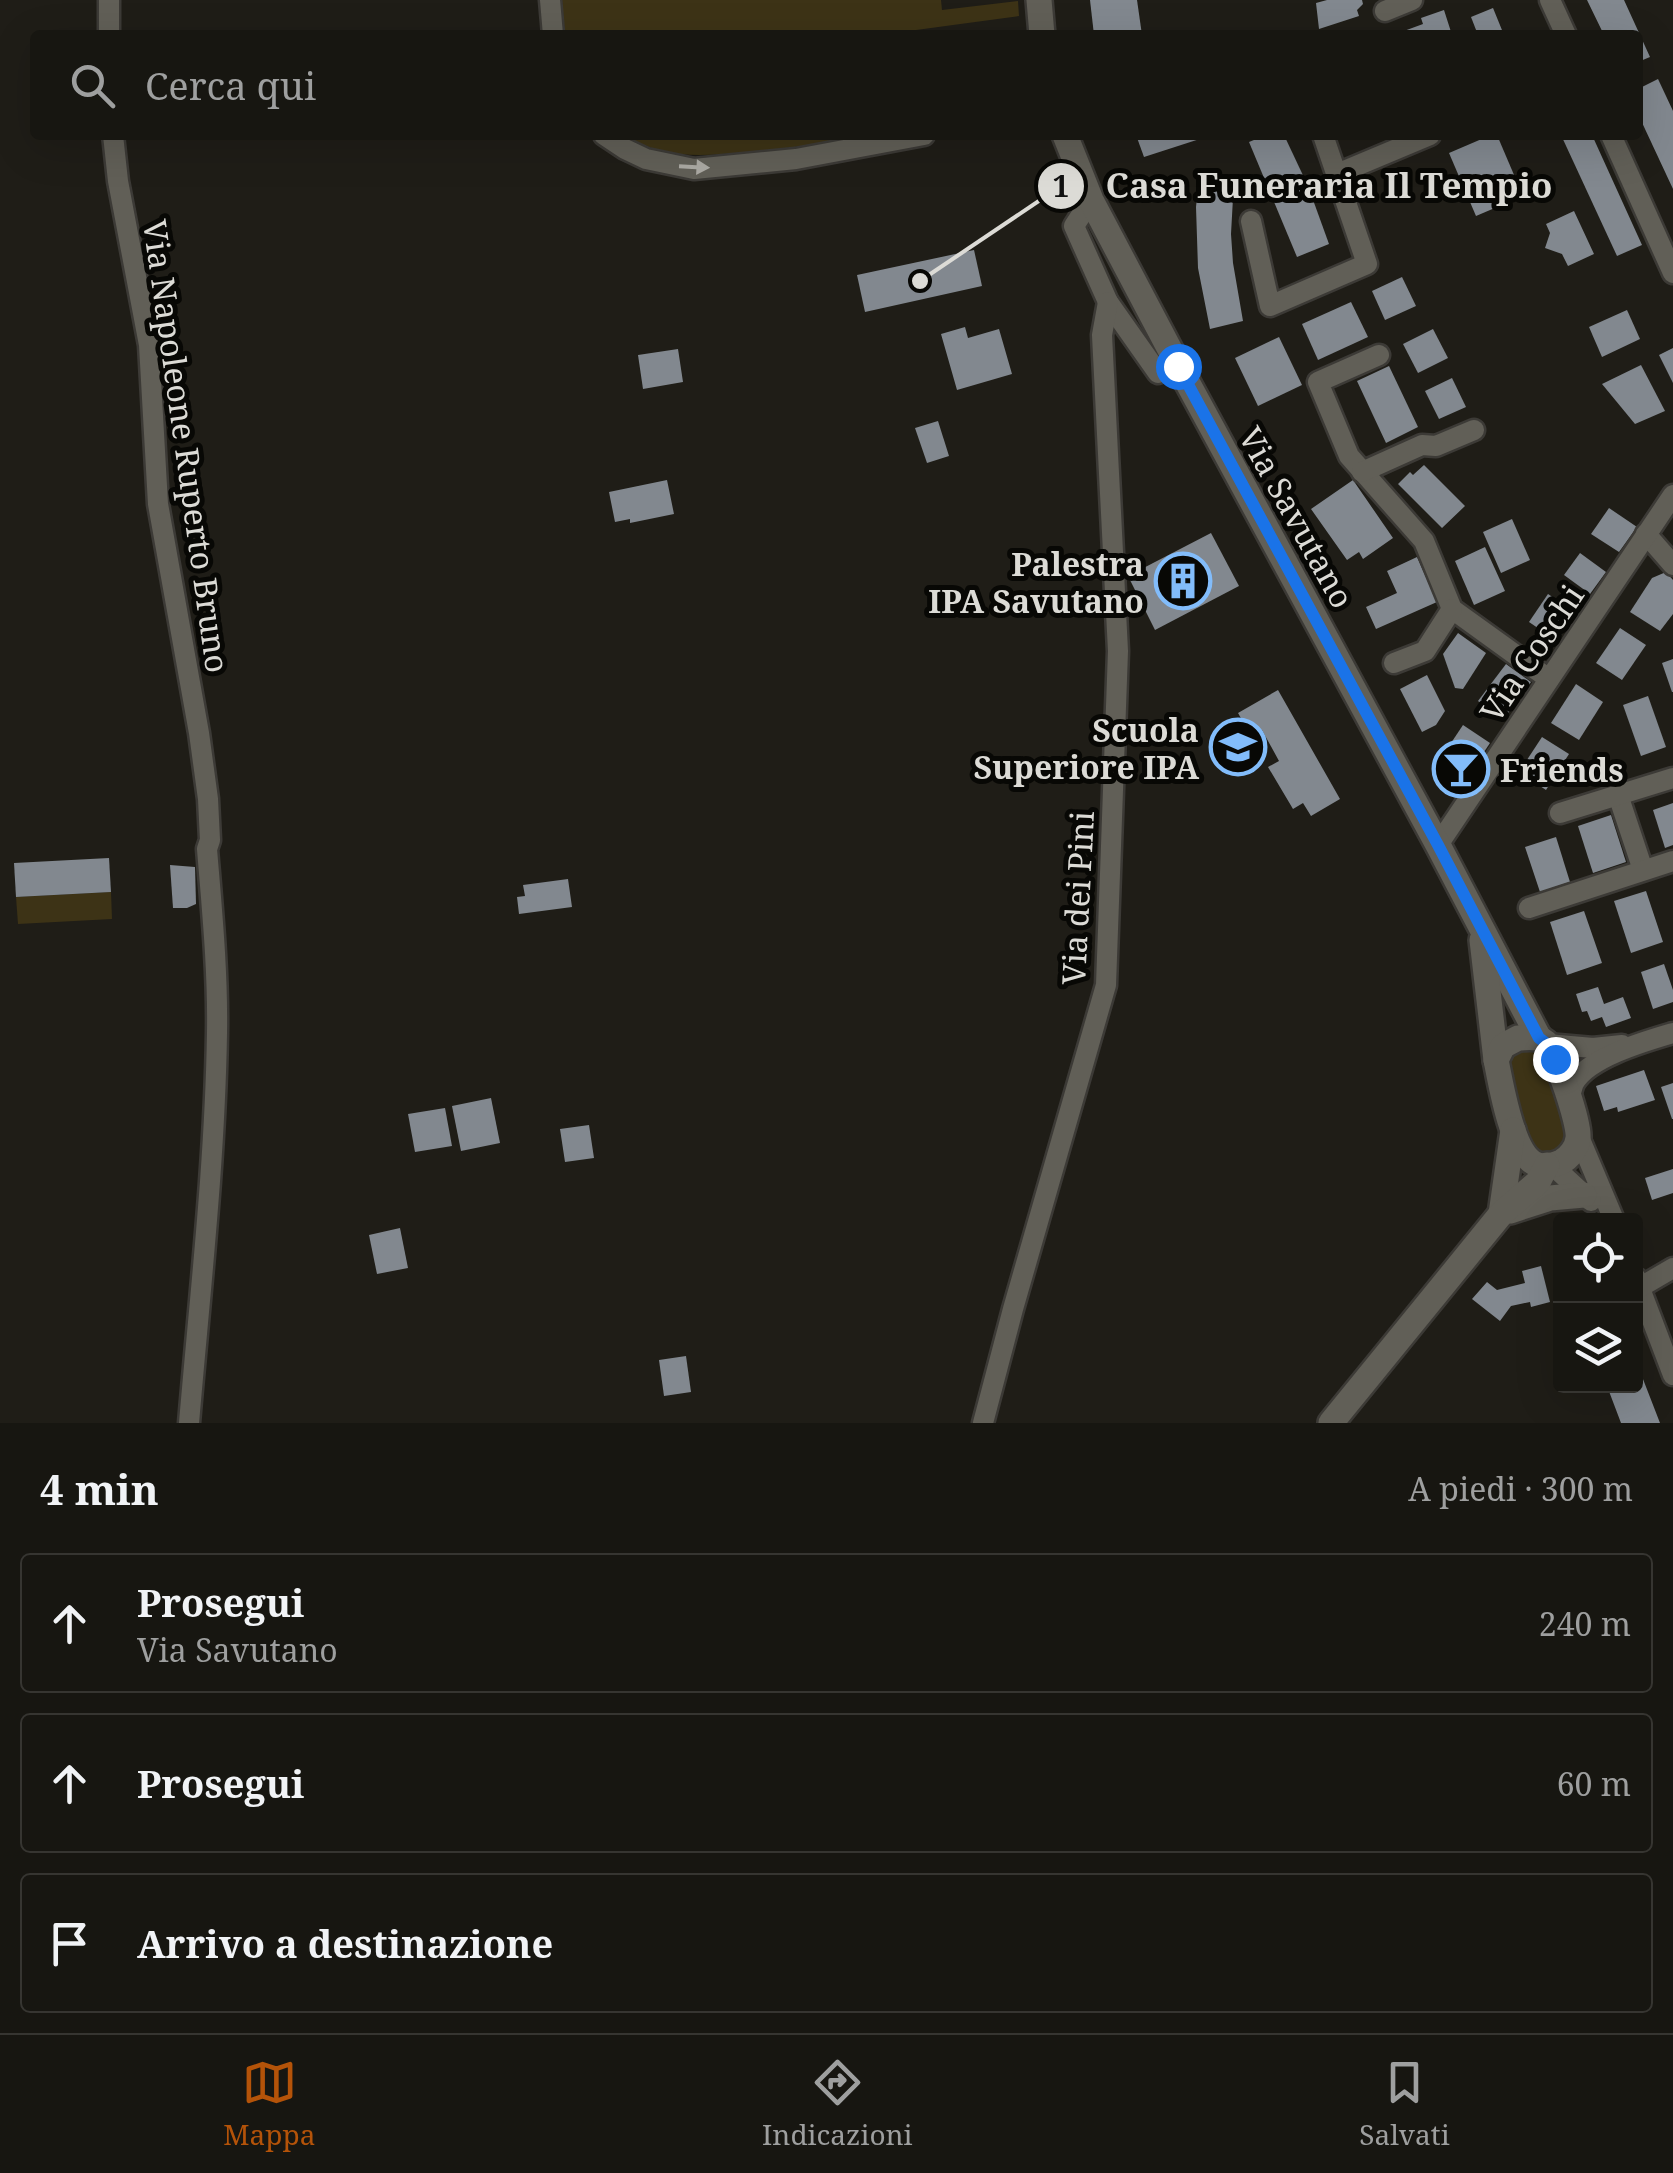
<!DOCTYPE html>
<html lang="it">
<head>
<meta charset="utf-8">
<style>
  body { margin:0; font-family:"Noto Serif",serif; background:#24231f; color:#f1f3f6 }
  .controls { position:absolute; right:30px; bottom:30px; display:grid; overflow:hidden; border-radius:10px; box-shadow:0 10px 40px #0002 }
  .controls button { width:90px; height:90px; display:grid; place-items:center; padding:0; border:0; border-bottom:2px solid #363531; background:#171611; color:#f1f3f6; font:50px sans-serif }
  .stop { position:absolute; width:30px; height:30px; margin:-22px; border:8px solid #1a73e8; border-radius:50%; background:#fff }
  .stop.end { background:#1a73e8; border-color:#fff; box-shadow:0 2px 10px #0008 }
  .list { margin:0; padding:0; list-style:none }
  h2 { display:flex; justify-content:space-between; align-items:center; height:130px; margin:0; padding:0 40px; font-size:42px }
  h2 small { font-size:32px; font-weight:400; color:#9e9f9f }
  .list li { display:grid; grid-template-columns:65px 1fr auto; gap:30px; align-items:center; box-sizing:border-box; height:140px; margin:0 20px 20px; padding:0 20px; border:2px solid #363531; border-radius:10px }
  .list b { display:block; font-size:38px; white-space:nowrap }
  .list p { margin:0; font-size:32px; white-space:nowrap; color:#9e9f9f }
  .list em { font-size:32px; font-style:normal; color:#9e9f9f }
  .icon { flex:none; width:55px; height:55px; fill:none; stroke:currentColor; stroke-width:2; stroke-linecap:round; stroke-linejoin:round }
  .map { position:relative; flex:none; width:1673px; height:1423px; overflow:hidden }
  .search { position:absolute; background:#171611; box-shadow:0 10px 40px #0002; left:30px; right:30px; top:30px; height:110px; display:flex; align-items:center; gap:25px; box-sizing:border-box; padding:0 35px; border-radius:10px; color:#9e9f9f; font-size:38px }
  .sheet { height:610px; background:#171611 }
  nav { display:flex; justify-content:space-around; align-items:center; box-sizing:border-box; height:140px; border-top:2px solid #363531; background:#171611; font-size:28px; color:#9e9f9f }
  nav a { display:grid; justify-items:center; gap:5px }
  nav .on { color:#b45309 }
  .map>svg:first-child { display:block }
</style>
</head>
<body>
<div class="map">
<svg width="1673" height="1423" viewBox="0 0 1673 1423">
  <rect width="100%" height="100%" fill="#1f1d17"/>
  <g fill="#3d3316">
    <path d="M562 0H941L942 10 1018 1 1019 16 879 35H565Z"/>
    <path d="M625 135H840L838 139C807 146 777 150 746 152 703 156 663 160 625 135Z"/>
    <path d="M111 892 112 919 18 924 16 897Z"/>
    <path d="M1523 1044 1542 1053C1552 1083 1575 1123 1560 1153L1548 1157 1531 1149 1507 1070 1512 1049Z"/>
  </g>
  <g fill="#82888f">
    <path d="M1090 0H1137L1142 35H1094Z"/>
    <path d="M1327 0H1362L1363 4 1357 10 1359 16 1319 29 1316 3Z"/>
    <path d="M1587 0H1624L1650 57 1638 62V35H1604Z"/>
    <path d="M1493 8 1504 35H1478L1471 17Z"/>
    <path d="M1444 10 1452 35H1393L1423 24 1421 18Z"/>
    <path d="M1658 79 1673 111V189L1638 114V89Z"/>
    <path d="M1136 135H1209V136L1144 157Z"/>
    <path d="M1266 135H1284L1308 186 1329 244 1297 257 1249 142Z"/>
    <path d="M1491 135H1497L1523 196 1476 216 1449 153Z"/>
    <path d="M1561 135H1592L1642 245 1617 256Z"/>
    <path d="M1199 178 1234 180 1231 234 1233 263 1243 321 1210 329 1198 268 1196 207Z"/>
    <path d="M1574 211 1594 254 1568 266 1562 254 1545 248 1550 233 1546 224Z"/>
    <path d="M974 250 982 286 865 312 857 275Z"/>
    <path d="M1402 277 1416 306 1385 320 1372 291Z"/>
    <path d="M1351 302 1368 337 1318 360 1302 324Z"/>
    <path d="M1627 310 1640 339 1602 357 1589 327Z"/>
    <path d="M965 327 968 338 999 329 1012 374 957 390 941 334Z"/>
    <path d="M1433 329 1448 358 1418 373 1403 344Z"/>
    <path d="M1279 337 1302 385 1258 406 1235 358Z"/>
    <path d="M1673 348V383L1659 355Z"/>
    <path d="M678 349 683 382 643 389 638 355Z"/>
    <path d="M1641 365 1665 411 1635 424 1602 384Z"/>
    <path d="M1389 366 1418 427 1386 443 1357 381Z"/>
    <path d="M1452 378 1466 407 1439 419 1425 391Z"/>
    <path d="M938 421 949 456 927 463 915 428Z"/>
    <path d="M1424 465 1465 506 1442 528 1398 484 1410 472 1413 475Z"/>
    <path d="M667 480 674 514 630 523V519L615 522 609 492Z"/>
    <path d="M1353 480 1393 538 1363 559 1359 552 1347 560 1311 509Z"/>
    <path d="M1609 508 1637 527 1619 552 1591 534Z"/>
    <path d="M1512 519 1530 560 1501 573 1483 532Z"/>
    <path d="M1211 533 1239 586 1155 630 1128 576Z"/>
    <path d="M1485 547 1505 591 1474 605 1455 561Z"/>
    <path d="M1580 553 1606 572 1590 594 1564 575Z"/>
    <path d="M1417 557 1437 602 1376 629 1366 607 1397 593 1387 571Z"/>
    <path d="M1666 572 1673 580V614L1660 631 1630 612 1652 578Z"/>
    <path d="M1548 594 1575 612 1557 641 1529 622Z"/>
    <path d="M1620 628 1646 645 1622 680 1596 663Z"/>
    <path d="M1458 633 1486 653 1463 689 1455 688 1443 654Z"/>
    <path d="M1673 659V692H1672L1662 663Z"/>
    <path d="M1506 664 1531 682 1503 720 1478 701Z"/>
    <path d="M1427 675 1445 711 1436 725 1422 732 1400 689Z"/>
    <path d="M1576 684 1603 702 1579 740 1551 723Z"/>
    <path d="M1278 690 1340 799 1311 816 1303 803 1293 809 1268 767 1279 761 1262 730 1251 736 1238 713Z"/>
    <path d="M1648 696 1666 747 1641 756 1623 705Z"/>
    <path d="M1463 725 1490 743 1466 779 1439 761Z"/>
    <path d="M1542 737 1569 754 1546 790 1519 772Z"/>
    <path d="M1673 803V845L1665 848 1653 810Z"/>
    <path d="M1611 815 1626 862 1593 873 1578 826Z"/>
    <path d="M1556 837 1570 882 1540 892 1525 847Z"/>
    <path d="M109 858 111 892 16 897 14 863Z"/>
    <path d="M170 865 195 867 196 904 187 908H173Z"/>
    <path d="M568 879 572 907 519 914 517 897 525 896 523 885Z"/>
    <path d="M1646 891 1663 942 1631 953 1614 901Z"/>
    <path d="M1584 911 1602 963 1567 975 1550 922Z"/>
    <path d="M1664 964 1673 990V1002L1653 1009 1641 972Z"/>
    <path d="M1598 987 1604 1004 1623 997 1631 1018 1606 1027 1602 1017 1591 1021 1587 1011 1582 1012 1576 994Z"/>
    <path d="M1644 1070 1655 1100 1618 1112 1617 1107 1604 1111 1596 1086Z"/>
    <path d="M1673 1083V1119H1672L1661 1087Z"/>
    <path d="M491 1098 500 1143 461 1151 452 1106Z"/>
    <path d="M445 1108 452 1146 415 1152 408 1114Z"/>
    <path d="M589 1125 594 1158 565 1162 560 1129Z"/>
    <path d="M1673 1169V1193L1652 1200 1645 1178Z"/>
    <path d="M400 1228 408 1268 377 1274 369 1235Z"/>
    <path d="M1541 1266 1550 1302 1531 1307 1530 1302 1511 1306 1500 1321 1472 1299 1487 1282 1497 1290 1525 1283 1522 1271Z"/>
    <path d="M686 1356 691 1392 664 1396 659 1360Z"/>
    <path d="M1636 1361 1660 1423H1621L1607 1386H1636Z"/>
  </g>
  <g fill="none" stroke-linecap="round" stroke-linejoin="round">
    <g stroke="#3c3a36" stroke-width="25">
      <g id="minor">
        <path d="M550 0 553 35"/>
        <path d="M1550 0 1566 35"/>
        <path d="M1385 11 1412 0"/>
        <path d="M109 35V0"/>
        <path d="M113 135 118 181 149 345 158 504 199 733 208 799 210 840 207 849C212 910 218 971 217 1033 215 1163 200 1293 189 1423"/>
        <path d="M604 135 625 149 646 159 694 169 796 159 924 135"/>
        <path d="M1611 135 1673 273"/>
        <path d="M1337 174 1430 135"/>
        <path d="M1091 200 1074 226 1108 302 1158 373 1178 365"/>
        <path d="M1251 221 1270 306 1367 264 1323 135"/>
        <path d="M1379 355 1318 382 1349 456 1424 541 1452 609 1549 679"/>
        <path d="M1362 472 1422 445 1436 446 1474 430"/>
        <path d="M1646 534 1673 565"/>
        <path d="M1394 663 1425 651 1452 609"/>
        <path d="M1618 795 1643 870"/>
        <path d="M1560 813 1673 778"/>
        <path d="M1438 845 1673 495"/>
        <path d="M1529 908 1673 861"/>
        <path d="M1547 1044 1593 1048 1622 1045"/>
        <path d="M1569 1098C1570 1096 1573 1085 1574 1083 1589 1057 1646 1041 1673 1033"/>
        <path d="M1579 1137 1614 1220"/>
        <path d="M1552 1165 1591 1201"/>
        <path d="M1636 1278 1673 1375"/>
        <path d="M1639 1288 1673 1268"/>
        <path d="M983 1423 1013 1309 1106 985 1118 651 1102 335 1108 302"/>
      </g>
    </g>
    <g stroke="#3c3a36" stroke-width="30">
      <g id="tertiary">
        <path d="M1039 0 1042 35"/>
        <path d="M1065 135 1091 200 1178 365 1438 845 1539 1038"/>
        <path d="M1482 940 1496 1060"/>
        <path d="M1518 1038C1528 1038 1540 1035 1547 1044 1556 1054 1580 1124 1578 1138 1577 1148 1569 1158 1561 1162 1554 1165 1545 1167 1538 1165 1512 1157 1501 1084 1496 1060L1503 1046Z"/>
        <path d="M1510 1211 1550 1198 1584 1195"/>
        <path d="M1501 1214 1513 1130"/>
        <path d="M1331 1423 1501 1214 1538 1182 1547 1165"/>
      </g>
    </g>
    <use href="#minor" stroke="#615f57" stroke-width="20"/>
    <use href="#tertiary" stroke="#615f57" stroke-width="25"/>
  </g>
  <defs><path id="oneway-solid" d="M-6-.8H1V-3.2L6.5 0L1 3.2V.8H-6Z" transform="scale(2.5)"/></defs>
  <use fill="#aba9a3" href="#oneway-solid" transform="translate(694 167) rotate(3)"/>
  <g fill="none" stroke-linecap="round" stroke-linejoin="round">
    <path stroke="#1a73e8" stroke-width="12" d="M1178 366 1438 845 1539 1038 1547 1044 1555 1059"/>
  </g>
  <defs>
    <g id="building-ring" transform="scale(2.875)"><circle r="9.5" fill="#080805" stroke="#82bcfa" stroke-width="1.5"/><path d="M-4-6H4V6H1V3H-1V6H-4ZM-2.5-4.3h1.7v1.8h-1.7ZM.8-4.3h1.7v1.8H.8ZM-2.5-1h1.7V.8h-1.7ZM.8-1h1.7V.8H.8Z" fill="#82bcfa"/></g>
    <g id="school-ring" transform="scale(2.875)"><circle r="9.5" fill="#080805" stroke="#82bcfa" stroke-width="1.5"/><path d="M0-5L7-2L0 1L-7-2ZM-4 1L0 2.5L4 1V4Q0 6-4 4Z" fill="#82bcfa"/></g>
    <g id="bar-ring" transform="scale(2.875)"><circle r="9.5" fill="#080805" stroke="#82bcfa" stroke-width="1.5"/><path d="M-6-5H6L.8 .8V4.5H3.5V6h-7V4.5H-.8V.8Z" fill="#82bcfa"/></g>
  </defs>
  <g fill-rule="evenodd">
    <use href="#building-ring" x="1183" y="581"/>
    <use href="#school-ring" x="1238" y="747"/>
    <use href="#bar-ring" x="1461" y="769"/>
  </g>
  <g text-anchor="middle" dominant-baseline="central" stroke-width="10" stroke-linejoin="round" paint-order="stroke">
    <g font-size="32" fill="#dcdbd6" stroke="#080805">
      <text transform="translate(187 446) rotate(82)">Via Napoleone Ruperto Bruno</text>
      <text transform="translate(1297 517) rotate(61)">Via Savutano</text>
      <text transform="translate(1531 653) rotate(-56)">Via Coschi</text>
      <text transform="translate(1077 898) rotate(-87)">Via dei Pini</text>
    </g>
    <g font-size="32" font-weight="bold" fill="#dcdbd6" stroke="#080805" text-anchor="end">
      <text x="1144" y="563">Palestra<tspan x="1144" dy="37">IPA Savutano</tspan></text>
      <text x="1199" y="729">Scuola<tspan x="1199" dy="37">Superiore IPA</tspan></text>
      <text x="1500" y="769" text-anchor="start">Friends</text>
    </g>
  </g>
  <path fill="none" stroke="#dcdbd6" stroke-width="4" d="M920 281L1061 186"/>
  <g fill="#dcdbd6" stroke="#080805" stroke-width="4">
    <circle cx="920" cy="281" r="10"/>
    <circle cx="1061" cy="186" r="25"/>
  </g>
  <g font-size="30" text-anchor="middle" font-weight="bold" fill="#111">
    <text x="1061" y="197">1</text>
  </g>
  <g font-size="35" text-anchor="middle" font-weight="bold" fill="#dcdbd6" stroke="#080805" stroke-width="10" stroke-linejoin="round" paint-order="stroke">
    <text x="1329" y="198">Casa Funeraria Il Tempio</text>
  </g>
</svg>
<div class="controls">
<button><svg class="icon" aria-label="locate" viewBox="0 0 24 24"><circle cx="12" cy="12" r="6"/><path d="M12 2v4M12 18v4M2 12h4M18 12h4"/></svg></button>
<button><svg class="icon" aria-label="layers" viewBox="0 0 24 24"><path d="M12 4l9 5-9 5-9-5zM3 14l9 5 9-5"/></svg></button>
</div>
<div class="stop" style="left:1178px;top:366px"></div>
<div class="stop end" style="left:1555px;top:1059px"></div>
<div class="search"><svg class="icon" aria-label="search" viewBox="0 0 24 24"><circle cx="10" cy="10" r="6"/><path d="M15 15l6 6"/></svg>Cerca qui</div>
</div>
<section class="sheet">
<h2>4 min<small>A piedi · 300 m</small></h2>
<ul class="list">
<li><svg class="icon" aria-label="ahead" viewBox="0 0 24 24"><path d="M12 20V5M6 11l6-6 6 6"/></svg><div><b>Prosegui</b><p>Via Savutano</p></div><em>240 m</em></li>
<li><svg class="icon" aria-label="ahead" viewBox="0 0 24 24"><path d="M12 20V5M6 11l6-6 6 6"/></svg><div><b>Prosegui</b></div><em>60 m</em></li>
<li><svg class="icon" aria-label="arrive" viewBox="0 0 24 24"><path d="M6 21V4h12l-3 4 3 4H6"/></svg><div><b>Arrivo a destinazione</b></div></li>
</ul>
</section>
<nav>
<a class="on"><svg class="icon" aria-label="map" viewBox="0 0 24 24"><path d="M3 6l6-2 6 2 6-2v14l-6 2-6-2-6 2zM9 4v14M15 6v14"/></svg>Mappa</a>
<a><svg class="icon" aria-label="directions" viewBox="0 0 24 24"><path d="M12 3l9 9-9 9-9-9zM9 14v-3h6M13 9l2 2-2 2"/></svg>Indicazioni</a>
<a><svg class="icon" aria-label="saved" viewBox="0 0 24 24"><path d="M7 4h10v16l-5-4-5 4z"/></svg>Salvati</a>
</nav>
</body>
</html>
